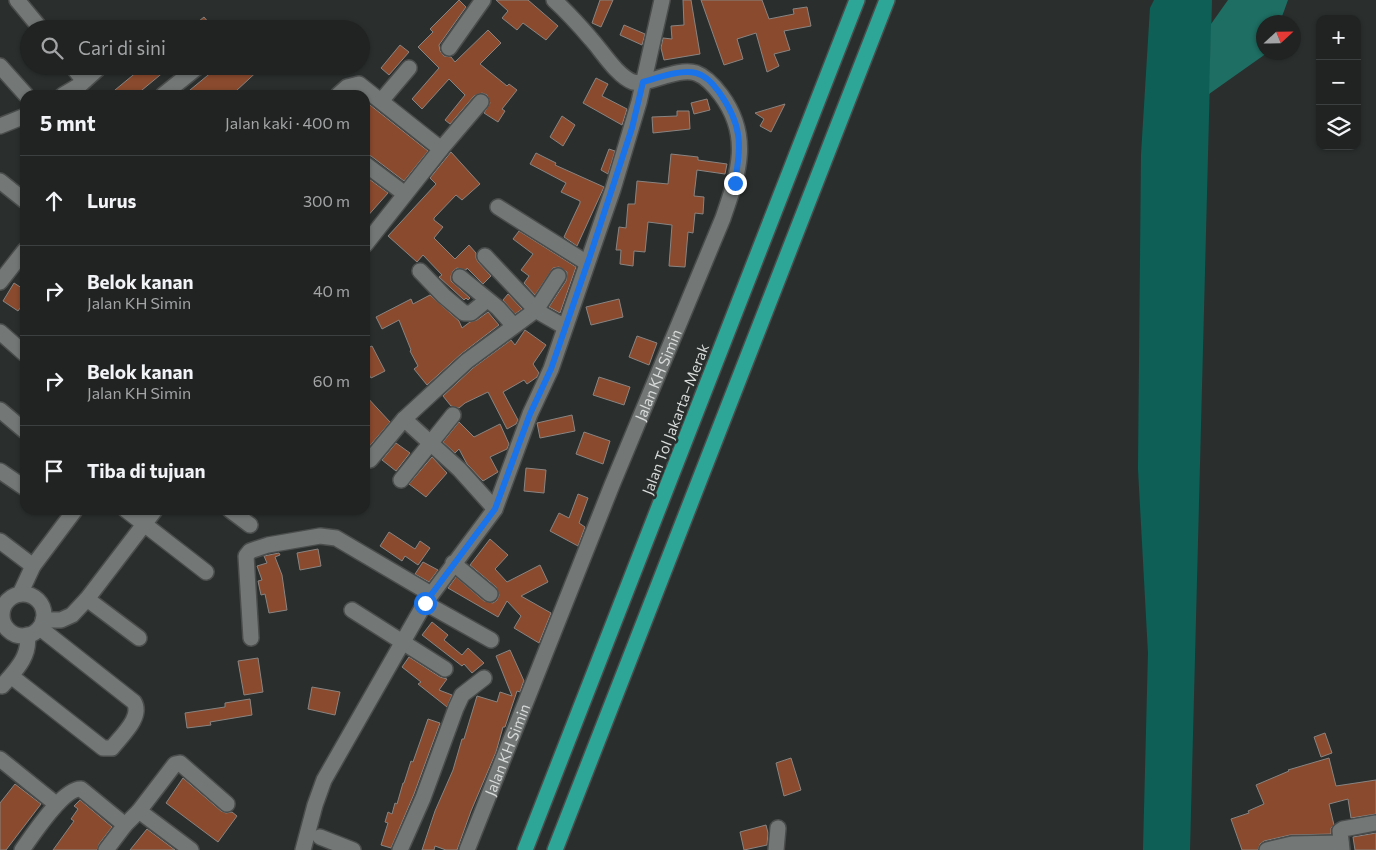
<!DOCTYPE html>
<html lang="id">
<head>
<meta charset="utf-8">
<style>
  body { margin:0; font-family:Commissioner,sans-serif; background:#282b2a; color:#f1f3f6 }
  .controls { position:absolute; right:15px; top:15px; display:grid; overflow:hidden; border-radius:10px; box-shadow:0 1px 4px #0004 }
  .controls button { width:45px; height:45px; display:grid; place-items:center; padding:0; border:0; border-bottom:1px solid #3d4040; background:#202322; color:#f1f3f6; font:25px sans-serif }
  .compass { position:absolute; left:1256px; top:15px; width:45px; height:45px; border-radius:50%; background:#202322; box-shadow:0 1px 4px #0004; rotate:68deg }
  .stop { position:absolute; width:15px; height:15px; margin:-11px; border:4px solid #1a73e8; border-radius:50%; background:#fff }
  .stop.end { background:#1a73e8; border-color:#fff; box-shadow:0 1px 5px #0008 }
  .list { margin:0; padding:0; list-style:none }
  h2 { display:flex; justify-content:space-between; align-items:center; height:65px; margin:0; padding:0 20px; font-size:21px }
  h2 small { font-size:16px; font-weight:400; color:#a2a4a5 }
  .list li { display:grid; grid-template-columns:32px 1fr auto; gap:15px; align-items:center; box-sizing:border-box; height:90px; padding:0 20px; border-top:1px solid #3d4040 }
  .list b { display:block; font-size:19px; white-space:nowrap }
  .list p { margin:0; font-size:16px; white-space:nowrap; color:#a2a4a5 }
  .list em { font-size:16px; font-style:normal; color:#a2a4a5 }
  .icon { flex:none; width:28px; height:28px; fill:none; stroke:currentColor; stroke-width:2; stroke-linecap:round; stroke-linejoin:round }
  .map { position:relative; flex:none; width:1376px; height:850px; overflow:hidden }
  .search { position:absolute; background:#202322; box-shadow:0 1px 4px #0004; left:20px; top:20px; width:350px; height:55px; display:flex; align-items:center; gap:12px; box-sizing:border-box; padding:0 18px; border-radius:28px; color:#a2a4a5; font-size:19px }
  .panel { position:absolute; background:#202322; box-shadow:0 1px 4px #0004; left:20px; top:90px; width:350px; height:425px; border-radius:15px }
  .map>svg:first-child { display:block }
</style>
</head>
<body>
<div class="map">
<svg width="1376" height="850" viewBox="0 0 1376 850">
  <rect width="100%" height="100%" fill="#2a2f2e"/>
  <path fill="#0e6057" d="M1154 0H1212L1190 850H1143L1148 653 1138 469 1141 155 1150 8Z"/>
  <path fill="#1e6e63" d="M1228 0H1288L1280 22H1264V52L1267 53 1209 94 1211 24Z"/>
  <g fill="#894a2d" stroke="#898482">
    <path d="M459 0 466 7 439 45 440 51 444 56 451 57 455 62 488 30 501 43 480 64 507 86 509 84 517 90 502 109 505 111 498 122 484 113 490 103 487 95 482 93 474 96 450 124 445 120 465 95 449 79 422 109 412 99 439 68 418 47 433 32 430 29Z"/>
    <path d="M496 0H528L558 26 546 40 523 23 517 30 502 18 508 11Z"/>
    <path d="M600 0H613L601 27 592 23Z"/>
    <path d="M683 0H691L700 54 664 60 661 48 663 38 672 39 671 26 684 25Z"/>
    <path d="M701 0H762L769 19 794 14 793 9 807 7 811 26 784 31 790 50 774 54 779 66 767 72 756 33 737 39 743 59 724 65Z"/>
    <path d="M204 17 214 29H189Z"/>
    <path d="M624 25 645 34 642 45 620 35Z"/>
    <path d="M400 45 409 52 389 75 381 68Z"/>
    <path d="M144 66H171L136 95H109Z"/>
    <path d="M219 66H238L242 71 248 66H263L236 91 239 95H184Z"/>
    <path d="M596 78 608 84 602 96 627 109 622 125 583 103Z"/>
    <path d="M707 99 710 110 694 114 691 103Z"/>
    <path d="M365 101 428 151 404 181 371 156 365 155Z"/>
    <path d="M785 104 771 132 760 126 764 119 755 113Z"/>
    <path d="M677 111H689L690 129 653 133 652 117 677 116Z"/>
    <path d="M562 116 575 125 563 146 550 137Z"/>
    <path d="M609 149 615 151 608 174 601 170Z"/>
    <path d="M451 152 480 184 462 200 456 195 434 218V220L443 227 434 238 455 259 469 245 476 253V258L478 262 491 276 483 284 467 268 466 270 457 268 453 271 451 276V281L470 298 468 300 466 298 464 300 439 277 442 275 423 255 417 262 388 236 436 184 430 178Z"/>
    <path d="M536 153 556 163 555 165 604 187 577 246 564 237 580 203V201L561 192 566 183 530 164Z"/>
    <path d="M671 154 698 157V160L727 164 725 174 697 170 694 196 704 197 703 214 695 213 693 233 688 232 685 267 669 266 672 225 648 222 645 252 634 251 633 266 620 264 621 250H616L619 227 626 228 628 204H635L637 181 668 184Z"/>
    <path d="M365 176 388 193 365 219Z"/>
    <path d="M519 231 576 267 560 313 549 307 566 281 567 272 559 267 553 268 535 295 524 283 529 276 521 270 533 254 513 239Z"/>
    <path d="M14 283 25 290V301L18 311 3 301Z"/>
    <path d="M508 294 522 309 515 314 503 300Z"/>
    <path d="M430 295 459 321 462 328 470 322 477 320 488 312 499 325 461 354 427 385 414 369 418 366 410 351 411 350 399 320 382 329 376 317 411 299 413 304Z"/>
    <path d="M619 299 623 317 591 325 586 307Z"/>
    <path d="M525 330 546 345 533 364 539 373 537 377 527 384 524 380 503 392 518 420 516 424 507 429 488 392 465 403 459 408 451 406 443 396 473 368 511 340 515 345Z"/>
    <path d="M637 336 657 343 649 365 629 357Z"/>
    <path d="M372 346 385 371 371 378 365 367V349Z"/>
    <path d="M599 377 630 387 624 405 593 395Z"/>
    <path d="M365 395 390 422 367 449 365 448V429L369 425 365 421Z"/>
    <path d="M572 415 575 431 540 438 537 423Z"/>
    <path d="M459 422 474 437 500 424 509 444 507 449 490 457 498 472 483 481 467 464 459 449 455 453 443 442Z"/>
    <path d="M584 432 610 441 603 464 576 454Z"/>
    <path d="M396 443 410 453 396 471 382 460Z"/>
    <path d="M432 457 447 473 426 497 409 484Z"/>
    <path d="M526 468 546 470 544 493 524 491Z"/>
    <path d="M578 494 588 498 579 523 585 527 578 546 550 531 559 513 569 518Z"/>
    <path d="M389 532 415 549 420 541 430 548 418 565 405 556 402 561 380 546Z"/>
    <path d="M490 539 508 555 495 569 507 582 540 565 548 582 521 596 551 613 539 643 514 628 521 616 507 601 498 617 448 588 456 577 484 601 493 603 497 600 499 595 496 587 470 565Z"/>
    <path d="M318 549 321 566 300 570 297 553Z"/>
    <path d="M279 553 280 555 275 557 282 575 287 610 269 613 265 594 261 595 258 581 262 580 257 566 267 563 264 556Z"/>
    <path d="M423 562 438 570 429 582 415 574Z"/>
    <path d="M432 622 448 635 444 640 462 655 468 648 484 663 472 673 464 664 462 666 422 635Z"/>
    <path d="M510 650 524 681 523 683 520 692 517 691 505 727H503L496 752 471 811 457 850H446L435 846 434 850H422L435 811 453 770 462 739H464L477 696 497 702 500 692 512 696 496 656Z"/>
    <path d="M409 657 440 677 447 679 439 690 452 695 447 707 418 684 421 682 402 667Z"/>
    <path d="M258 658 263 692 244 695 238 661Z"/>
    <path d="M312 687 340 692 335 715 308 709Z"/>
    <path d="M250 699 252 715 210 722 211 725 187 728 185 713 225 707V703Z"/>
    <path d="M428 719 440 723 414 794 391 848 381 845 388 823 385 822 388 812 392 814 395 803 397 804 403 783H404L411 761 413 762Z"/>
    <path d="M1325 733 1332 753 1321 757 1314 737Z"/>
    <path d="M791 758 801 790 784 796 776 763Z"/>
    <path d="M1329 758 1336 786 1376 780V814L1351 818 1348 799 1329 804 1334 825 1331 828V834L1290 835 1264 841 1260 844 1258 850H1242L1231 819 1249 813 1248 811 1264 804 1256 785 1289 771 1288 770Z"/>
    <path d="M183 778 221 811 226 813 232 812 237 816 218 842 166 803Z"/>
    <path d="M15 784 41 804 6 850H0V803Z"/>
    <path d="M80 800 112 827 99 844 97 850H53L74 821 71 819 78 809 74 806Z"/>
    <path d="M766 825 768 833 767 845 744 850 740 832Z"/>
    <path d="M147 829 175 850H130Z"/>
    <path d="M1376 833V850H1355L1353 837Z"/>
  </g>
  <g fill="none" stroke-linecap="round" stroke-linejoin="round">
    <g stroke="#4a4d4c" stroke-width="18">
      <g id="minor">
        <path d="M17 0 41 29"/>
        <path d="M449 48 483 0"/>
        <path d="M0 66 26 95"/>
        <path d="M72 66 84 81"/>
        <path d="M63 95 80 85 101 66"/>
        <path d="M163 95 199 66"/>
        <path d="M338 95 347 87 359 84 441 149"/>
        <path d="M381 101 409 68"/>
        <path d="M0 126 25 116"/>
        <path d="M365 164 405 194"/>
        <path d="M0 181 25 201"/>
        <path d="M498 207 587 263"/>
        <path d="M365 245 441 149 481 102"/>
        <path d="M485 256 537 311 565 327"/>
        <path d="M420 271 444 296 464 313H471L487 300"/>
        <path d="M460 277 498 308 514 326"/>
        <path d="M0 282 25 250"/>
        <path d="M0 332 25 354"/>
        <path d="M0 410 25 431"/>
        <path d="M404 419 459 469 495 509"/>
        <path d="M370 460 404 419 467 361 536 310 558 276"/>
        <path d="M0 471 25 488"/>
        <path d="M401 480 453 415"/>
        <path d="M126 510 206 572"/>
        <path d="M230 510 250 525"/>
        <path d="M0 541 33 566"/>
        <path d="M453 563 490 594"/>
        <path d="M20 594 33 566 75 510"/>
        <circle cx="23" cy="615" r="21"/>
        <path d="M87 599 139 638"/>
        <path d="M425 603 491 640"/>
        <path d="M352 610 445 669"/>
        <path d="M43 620H61L72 615 87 599 155 510"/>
        <path d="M251 638 246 556 250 551 268 545 320 536 336 538 431 594"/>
        <path d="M11 676 103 748H112C121 736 143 717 134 702L40 628"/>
        <path d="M2 686C15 671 31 656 27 635"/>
        <path d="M0 759 56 804"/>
        <path d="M139 811 191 850"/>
        <path d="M320 837 353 850"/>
        <path d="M22 850C32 836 63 788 81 789L125 825"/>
        <path d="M106 850 125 825 139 811 175 764 180 763 227 804"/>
        <path d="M303 850 315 805 324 780 425 603 495 509 530 414 551 369 613 189 639 102 662 0"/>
        <path d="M400 850 423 798 456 708 462 695 484 678"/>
        <path id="s1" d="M467 850 612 485 723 218C738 174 752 137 721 95 715 87 707 77 696 73 677 67 647 86 633 82 617 76 602 51 591 39 579 25 567 12 554 0"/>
        <path d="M776 850 778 828"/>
        <path d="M1267 850 1292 844 1341 843"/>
        <path d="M1342 850 1340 831 1343 829 1376 823"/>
      </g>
    </g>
    <g stroke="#4a4d4c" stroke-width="18">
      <g id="highway">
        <path d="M525 850 857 0"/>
        <path d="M555 850 887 0"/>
      </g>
    </g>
    <use href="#minor" stroke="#737877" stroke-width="15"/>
    <use href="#highway" stroke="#2da697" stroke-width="15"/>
  </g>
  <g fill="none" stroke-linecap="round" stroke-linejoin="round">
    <path stroke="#1a73e8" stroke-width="6" d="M425 603 495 509 530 414 551 369 590 256 632 128 643 82C657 78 681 69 696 73 705 75 714 85 719 92 743 126 741 144 735 183"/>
  </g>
  <g text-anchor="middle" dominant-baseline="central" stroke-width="5" stroke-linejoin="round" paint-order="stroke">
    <g font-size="15" fill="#d6d9d8" stroke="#2a2f2e">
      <text stroke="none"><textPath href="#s1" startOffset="512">Jalan KH Simin</textPath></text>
      <text transform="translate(675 419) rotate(-69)">Jalan Tol Jakarta–Merak</text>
      <text stroke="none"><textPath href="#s1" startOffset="108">Jalan KH Simin</textPath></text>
    </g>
  </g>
</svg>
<div class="controls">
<button>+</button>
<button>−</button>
<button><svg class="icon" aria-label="layers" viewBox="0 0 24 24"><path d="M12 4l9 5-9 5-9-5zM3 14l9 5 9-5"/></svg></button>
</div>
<svg class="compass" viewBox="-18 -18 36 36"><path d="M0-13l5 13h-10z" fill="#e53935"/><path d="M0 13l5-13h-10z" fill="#a2a4a5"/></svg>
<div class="stop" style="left:425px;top:603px"></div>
<div class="stop end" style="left:735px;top:183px"></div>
<div class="search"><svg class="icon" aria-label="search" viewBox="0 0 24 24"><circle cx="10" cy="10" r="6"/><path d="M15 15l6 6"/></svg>Cari di sini</div>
<section class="panel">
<h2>5 mnt<small>Jalan kaki · 400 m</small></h2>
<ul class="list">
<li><svg class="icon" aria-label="ahead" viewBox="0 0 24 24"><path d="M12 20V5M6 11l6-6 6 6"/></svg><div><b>Lurus</b></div><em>300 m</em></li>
<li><svg class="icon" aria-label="right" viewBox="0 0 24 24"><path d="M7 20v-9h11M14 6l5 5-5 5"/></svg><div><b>Belok kanan</b><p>Jalan KH Simin</p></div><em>40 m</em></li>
<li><svg class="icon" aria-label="right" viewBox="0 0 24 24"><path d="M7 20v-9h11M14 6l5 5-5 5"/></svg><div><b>Belok kanan</b><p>Jalan KH Simin</p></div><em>60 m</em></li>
<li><svg class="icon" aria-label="arrive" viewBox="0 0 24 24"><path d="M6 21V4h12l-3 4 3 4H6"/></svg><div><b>Tiba di tujuan</b></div></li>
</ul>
</section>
</div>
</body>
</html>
